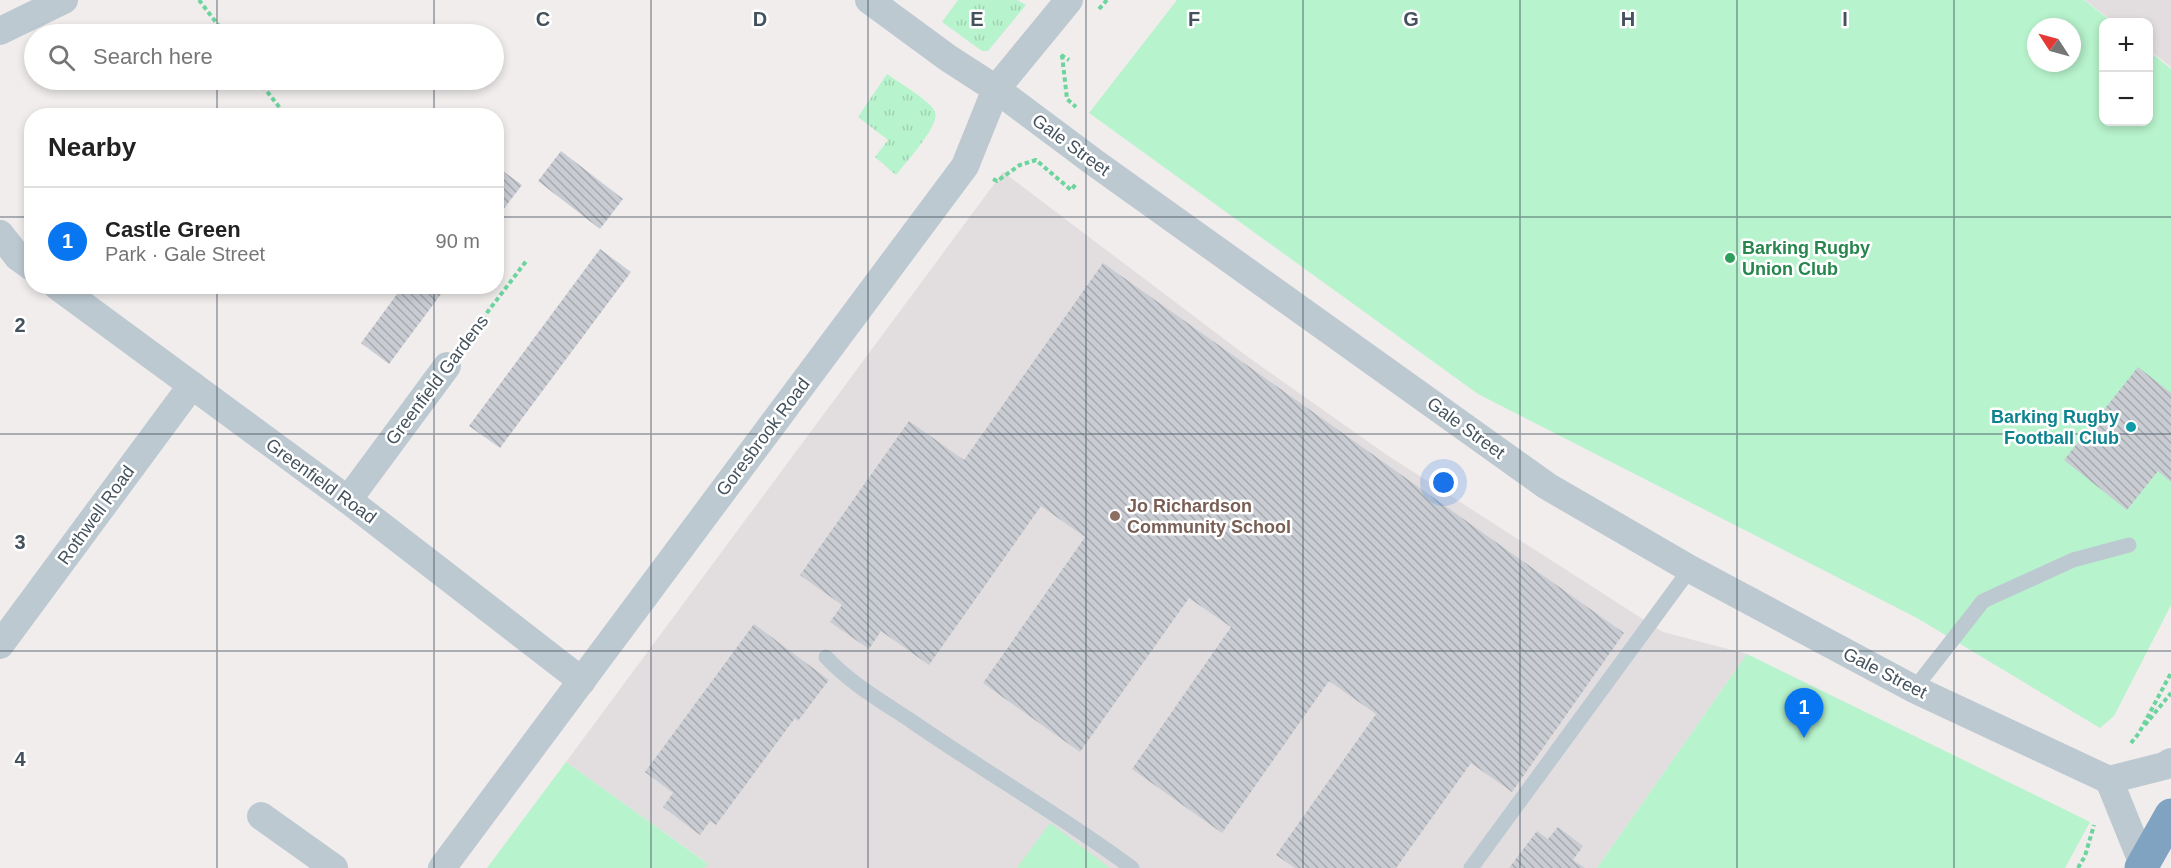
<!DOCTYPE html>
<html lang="en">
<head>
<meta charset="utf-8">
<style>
  body { margin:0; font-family:Arial,sans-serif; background:#f6f6f6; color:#222 }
  .controls { position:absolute; right:18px; top:18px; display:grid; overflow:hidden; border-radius:12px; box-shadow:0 3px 9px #0003 }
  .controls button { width:54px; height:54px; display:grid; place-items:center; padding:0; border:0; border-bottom:2px solid #e0e0e0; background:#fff; color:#222; font:30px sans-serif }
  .compass { position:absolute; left:2027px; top:18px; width:54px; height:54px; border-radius:50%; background:#fff; box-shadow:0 3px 9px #0003; rotate:306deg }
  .you { position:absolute; left:1444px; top:483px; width:21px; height:21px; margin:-15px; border:4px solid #fff; border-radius:50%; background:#1a73e8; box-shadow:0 0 0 9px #1a73e833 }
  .badge { display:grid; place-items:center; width:39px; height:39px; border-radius:50%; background:#0876f0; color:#fff; font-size:20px; font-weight:700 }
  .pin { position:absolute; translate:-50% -50px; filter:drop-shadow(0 2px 3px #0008) }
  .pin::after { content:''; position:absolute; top:32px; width:21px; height:18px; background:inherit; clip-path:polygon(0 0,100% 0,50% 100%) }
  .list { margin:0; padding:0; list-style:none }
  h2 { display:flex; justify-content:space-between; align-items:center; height:78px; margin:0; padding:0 24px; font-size:26px }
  h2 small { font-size:20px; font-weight:400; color:#767676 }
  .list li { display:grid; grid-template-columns:39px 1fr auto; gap:18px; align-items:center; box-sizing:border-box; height:108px; padding:0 24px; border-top:2px solid #e0e0e0 }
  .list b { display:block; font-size:22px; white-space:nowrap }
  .list p { margin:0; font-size:20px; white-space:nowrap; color:#767676 }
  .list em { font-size:20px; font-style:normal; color:#767676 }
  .icon { flex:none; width:33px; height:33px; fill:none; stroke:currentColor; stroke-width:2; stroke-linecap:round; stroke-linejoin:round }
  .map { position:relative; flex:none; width:2171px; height:868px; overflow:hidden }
  .search { position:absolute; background:#fff; box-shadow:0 3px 9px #0003; left:24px; top:24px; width:480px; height:66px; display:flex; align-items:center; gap:15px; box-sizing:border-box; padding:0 21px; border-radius:33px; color:#767676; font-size:22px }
  .panel { position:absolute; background:#fff; box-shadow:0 3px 9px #0003; left:24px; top:108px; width:480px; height:186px; border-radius:24px }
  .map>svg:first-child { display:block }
</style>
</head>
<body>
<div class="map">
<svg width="2171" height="868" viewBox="0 0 2171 868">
  <defs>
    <pattern id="grass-tufts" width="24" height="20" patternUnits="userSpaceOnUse" patternTransform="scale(1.5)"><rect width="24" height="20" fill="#b7f3cc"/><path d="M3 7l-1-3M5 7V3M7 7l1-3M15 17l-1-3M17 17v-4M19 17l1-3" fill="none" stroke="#9fd2b2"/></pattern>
    <pattern id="building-back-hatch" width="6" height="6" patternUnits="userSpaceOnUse" patternTransform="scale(1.5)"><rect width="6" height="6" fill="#c9cdd3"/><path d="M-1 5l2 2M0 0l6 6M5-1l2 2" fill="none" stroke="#a5a9ae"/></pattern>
  </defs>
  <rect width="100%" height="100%" fill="#f1eded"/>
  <g fill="#e2dedf">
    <path d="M2085 0H2171V67L2149 50 2148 22H2113Z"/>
    <path d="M1003 172 1248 357 1387 455 1663 632 1747 654 1597 868H704L707 863 566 762Z"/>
  </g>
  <g fill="url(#grass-tufts)">
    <path d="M958 0H1017L1026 5 988 51H982L942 22Z"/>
    <path d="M887 74C898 82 931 101 935 112 940 126 905 163 896 175L875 157 888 140 858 117Z"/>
  </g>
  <g fill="#b7f3cc" fill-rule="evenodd">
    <path d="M1177 0H2084L2112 22H2104V122H2148L2149 51 2171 69V605L2114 716 2100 728 1917 618 1478 394 1089 113ZM2036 27H2072V63H2036Z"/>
    <path d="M1747 654 2090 822 2065 868H1597Z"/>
    <path d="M566 762 708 864 704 868H487Z"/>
    <path d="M1050 823 1110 868H1017Z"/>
  </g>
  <g fill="url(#building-back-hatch)">
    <path d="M561 151 623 199 600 229 538 181Z"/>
    <path d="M496 166 522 185 496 219Z"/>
    <path d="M600 249 631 272 500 448 469 426Z"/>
    <path d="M1103 263 1624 633 1512 792 1471 763 1396 868H1295L1276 855 1376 714 1329 681 1222 833 1132 769 1231 627 1189 598 1080 752 983 683 1085 537 1041 506 929 665 881 631 869 649 830 622 842 605 800 575 909 421 964 460Z"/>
    <path d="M403 286H447L389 364 361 343Z"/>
    <path d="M2138 367 2171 393V482L2158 471 2127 510 2064 460Z"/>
    <path d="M754 624 829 680 798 721 795 718 716 825 710 821 700 835 663 807 673 793 645 772Z"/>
    <path d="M1558 827 1583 846 1573 860 1585 868H1509L1537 831 1548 839Z"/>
  </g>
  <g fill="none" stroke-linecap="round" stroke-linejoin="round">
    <g stroke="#6cd49d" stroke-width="4" stroke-dasharray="4.5 3" stroke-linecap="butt">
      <path d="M199 0 225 34"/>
      <path d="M1099 9 1107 0"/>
      <path d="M1061 55 1069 60"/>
      <path d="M1062 55 1067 99 1076 107"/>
      <path d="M258 80 280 108"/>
      <path d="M993 179 997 181 1020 165 1036 160 1071 190 1076 184"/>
      <path d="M464 343 527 260"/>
      <path d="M2145 725 2171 693"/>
      <path d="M2131 743 2139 733 2171 673"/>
      <path d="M2078 868 2085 856 2094 825"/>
    </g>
    <g stroke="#bdc9d1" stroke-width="15">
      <path d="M826 657C850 683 881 701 910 720 983 771 1061 815 1132 868"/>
      <path d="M1914 689 1983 601 2073 560 2129 545"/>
      <path d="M1471 868 1690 569"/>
    </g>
    <g stroke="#bdc9d1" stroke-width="28">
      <path d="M869 0 948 58 996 89 1095 163 1547 486 1690 569 1914 689 2109 780 2164 766 2171 762"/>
      <path d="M0 31 64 0"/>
      <path d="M0 234 18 257 32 267"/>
      <path d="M57 286 348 500 582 681"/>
      <path d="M348 500 447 366"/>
      <path d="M0 645 192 385"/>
      <path d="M2109 780 2143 864"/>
      <path d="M261 816 334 868"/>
      <path d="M442 868 965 166 996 89 1069 0"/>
    </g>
    <path stroke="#80a3c2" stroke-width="33" d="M2141 868 2171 815"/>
  </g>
  <path fill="none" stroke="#44525d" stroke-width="1.5" stroke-opacity="0.55" d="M217 0V34M434 0V34M651 0V868M868 0V868M1086 0V868M1303 0V868M1520 0V868M1737 0V868M1954 0V868M217 80V116M434 80V116M0 217H32M496 217H2171M217 286V868M434 286V868M0 434H2171M0 651H2171"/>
  <circle fill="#2e9e5b" stroke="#fff" stroke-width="2" cx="1730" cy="258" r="6"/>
  <circle fill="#0f9aa8" stroke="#fff" stroke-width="2" cx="2131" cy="427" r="6"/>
  <circle fill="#8d6e63" stroke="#fff" stroke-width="2" cx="1115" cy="516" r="6"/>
  <g text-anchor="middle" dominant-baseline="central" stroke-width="5" stroke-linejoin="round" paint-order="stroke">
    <g font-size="18" fill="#44525d" stroke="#fff">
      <text transform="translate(1071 145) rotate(36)">Gale Street</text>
      <text transform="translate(437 380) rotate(-53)">Greenfield Gardens</text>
      <text transform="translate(1466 428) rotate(36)">Gale Street</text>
      <text transform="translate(763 437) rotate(-53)">Goresbrook Road</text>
      <text transform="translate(321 481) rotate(36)">Greenfield Road</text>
      <text transform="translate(96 515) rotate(-54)">Rothwell Road</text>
      <text transform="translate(1885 673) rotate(27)">Gale Street</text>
    </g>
    <g font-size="18" font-weight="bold" fill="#27864d" stroke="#fff" text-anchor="start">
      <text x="1742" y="248">Barking Rugby<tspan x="1742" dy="21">Union Club</tspan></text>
    </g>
    <g font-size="18" font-weight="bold" fill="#0d838f" stroke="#fff" text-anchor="end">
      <text x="2119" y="417">Barking Rugby<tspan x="2119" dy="21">Football Club</tspan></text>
    </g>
    <g font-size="18" font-weight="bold" fill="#785e54" stroke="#fff" text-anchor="start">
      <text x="1127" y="506">Jo Richardson<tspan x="1127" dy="21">Community School</tspan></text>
    </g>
  </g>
  <g font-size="20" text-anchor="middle" font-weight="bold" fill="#44525d" stroke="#fff" stroke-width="5" stroke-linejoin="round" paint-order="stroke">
    <text x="543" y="26">C</text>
    <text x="760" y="26">D</text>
    <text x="977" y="26">E</text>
    <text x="1194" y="26">F</text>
    <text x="1411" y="26">G</text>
    <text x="1628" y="26">H</text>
    <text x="1845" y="26">I</text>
    <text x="20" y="332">2</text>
    <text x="20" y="549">3</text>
    <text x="20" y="766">4</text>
  </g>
</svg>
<div class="controls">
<button>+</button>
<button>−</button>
</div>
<svg class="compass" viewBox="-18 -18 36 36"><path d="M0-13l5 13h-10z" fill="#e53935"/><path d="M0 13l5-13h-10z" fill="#767676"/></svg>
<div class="you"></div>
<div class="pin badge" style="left:1804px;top:738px">1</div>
<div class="search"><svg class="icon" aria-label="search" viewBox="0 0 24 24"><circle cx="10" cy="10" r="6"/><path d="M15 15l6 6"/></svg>Search here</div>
<section class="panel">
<h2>Nearby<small></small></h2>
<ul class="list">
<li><span class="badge">1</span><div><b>Castle Green</b><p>Park · Gale Street</p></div><em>90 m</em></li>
</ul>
</section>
</div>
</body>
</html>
